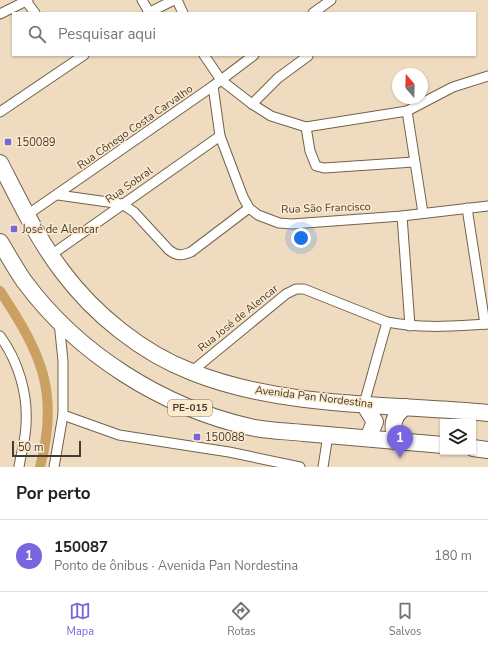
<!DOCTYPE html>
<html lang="pt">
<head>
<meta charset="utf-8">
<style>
  body { margin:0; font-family:"Nunito Sans",sans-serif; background:#f6f6f6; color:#202124 }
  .controls { position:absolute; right:12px; bottom:12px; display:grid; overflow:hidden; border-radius:0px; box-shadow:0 1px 3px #0004 }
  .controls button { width:36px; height:36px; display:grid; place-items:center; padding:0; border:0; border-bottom:1px solid #e0e0e0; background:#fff; color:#202124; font:20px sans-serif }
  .compass { position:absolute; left:392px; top:68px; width:36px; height:36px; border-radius:50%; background:#fff; box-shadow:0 1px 3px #0004; rotate:341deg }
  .scale { position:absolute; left:12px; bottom:10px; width:69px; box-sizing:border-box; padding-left:4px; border:2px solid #433c31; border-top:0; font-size:11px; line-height:14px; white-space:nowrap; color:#433c31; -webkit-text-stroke:3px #fde9cd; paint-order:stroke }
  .you { position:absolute; left:301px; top:238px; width:14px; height:14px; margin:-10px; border:3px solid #fff; border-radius:50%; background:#1a73e8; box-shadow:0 0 0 6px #1a73e833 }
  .badge { display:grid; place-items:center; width:26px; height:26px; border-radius:50%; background:#7965e0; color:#fff; font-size:13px; font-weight:700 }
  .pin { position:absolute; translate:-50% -33px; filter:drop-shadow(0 1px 2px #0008) }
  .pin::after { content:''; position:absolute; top:21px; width:14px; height:12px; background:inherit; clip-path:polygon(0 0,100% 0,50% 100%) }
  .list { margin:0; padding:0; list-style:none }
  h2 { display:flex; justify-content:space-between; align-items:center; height:52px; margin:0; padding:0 16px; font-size:17px }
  h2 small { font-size:13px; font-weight:400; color:#757577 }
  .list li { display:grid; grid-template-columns:26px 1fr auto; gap:12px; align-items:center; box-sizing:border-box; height:72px; padding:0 16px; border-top:1px solid #e0e0e0 }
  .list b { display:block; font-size:15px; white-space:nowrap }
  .list p { margin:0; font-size:13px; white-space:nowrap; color:#757577 }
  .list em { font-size:13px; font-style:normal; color:#757577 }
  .icon { flex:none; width:22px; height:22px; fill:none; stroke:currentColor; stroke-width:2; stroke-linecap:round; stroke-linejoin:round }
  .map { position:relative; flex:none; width:488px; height:467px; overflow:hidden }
  .search { position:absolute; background:#fff; box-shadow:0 1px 3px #0004; left:12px; right:12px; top:12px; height:44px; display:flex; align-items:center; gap:10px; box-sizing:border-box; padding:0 14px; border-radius:0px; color:#757577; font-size:15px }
  .sheet { height:124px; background:#fff }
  nav { display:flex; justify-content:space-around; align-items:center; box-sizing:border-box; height:56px; border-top:1px solid #e0e0e0; background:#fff; font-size:11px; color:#757577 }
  nav a { display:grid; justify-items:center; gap:2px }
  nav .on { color:#7965e0 }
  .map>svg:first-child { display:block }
</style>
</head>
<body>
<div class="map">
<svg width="488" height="467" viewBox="0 0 488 467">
  <rect width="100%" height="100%" fill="#efdcc0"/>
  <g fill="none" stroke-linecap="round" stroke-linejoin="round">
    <path stroke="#caa163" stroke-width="10" d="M0 291C41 353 60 392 40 467"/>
    <g stroke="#736249" stroke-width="11">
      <g id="street">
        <path d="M142 0 149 12"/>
        <path d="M177 0 183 13"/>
        <path d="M26 1 35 13"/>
        <path d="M148 13 174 0"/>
        <path d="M313 13 331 0"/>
        <path d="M0 14 28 0"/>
        <path d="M204 55 221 80 252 104 271 116 306 127 407 111 453 87 488 76"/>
        <path d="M213 86 220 136 243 197 249 208 258 215 279 223 292 224 402 216 488 206"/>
        <path d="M252 104 278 78 308 56"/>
        <path d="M407 111 423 213"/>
        <path d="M0 112 84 55"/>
        <path d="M306 127 310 151 316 166 324 168 414 162"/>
        <path d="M58 195 122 204 134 212 169 250C177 256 181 256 191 252L249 208"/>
        <path d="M467 208 485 324"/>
        <path d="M27 215 213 86 254 55"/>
        <path d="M402 216 410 326"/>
        <path d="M51 255 220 136"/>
        <path d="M0 336C18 361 28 393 26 424 26 438 21 453 19 467"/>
        <path d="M191 372 286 294 296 289H304L387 322C424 329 452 326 488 324"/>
        <path d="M364 404 387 322"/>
        <path d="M63 415 119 435 229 452 300 467"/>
        <path d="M54 467 63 415V361L59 322"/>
        <path d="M323 467 328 435"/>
      </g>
    </g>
    <g stroke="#736249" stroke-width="18">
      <g id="highway">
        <path d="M0 163C19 200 37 238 62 271 94 314 142 353 192 372 281 408 393 404 488 413"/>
        <path d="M0 242C8 255 15 268 24 281 78 354 162 407 250 427 268 431 287 431 304 433 351 437 397 441 443 445"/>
        <path d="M364 404 375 422 368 438"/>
        <path d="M397 441C391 426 392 417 405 407"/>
        <path d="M473 448 488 450"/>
      </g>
    </g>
    <use href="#street" stroke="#fff" stroke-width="9"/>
    <use href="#highway" stroke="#fff" stroke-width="16"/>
  </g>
  <g fill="#7965e0" stroke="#fde9cd" stroke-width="1.5">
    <rect x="4" y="138" width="8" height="8" rx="2"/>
    <rect x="10" y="225" width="8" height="8" rx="2"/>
    <rect x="193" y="433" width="8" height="8" rx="2"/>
  </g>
  <g text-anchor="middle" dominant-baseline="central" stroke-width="3" stroke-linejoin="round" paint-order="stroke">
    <rect fill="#fde9cd" stroke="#7b7060" stroke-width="1" x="168" y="400" width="44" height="16" rx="3"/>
    <g font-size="10" font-weight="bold" fill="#433c31">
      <text x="190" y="408">PE-015</text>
    </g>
    <g font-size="11" fill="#433c31" stroke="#fde9cd">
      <text transform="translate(135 127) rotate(-35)">Rua Cônego Costa Carvalho</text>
      <text transform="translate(129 185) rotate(-35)">Rua Sobral</text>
      <text transform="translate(326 208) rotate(-2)">Rua São Francisco</text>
      <text transform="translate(238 318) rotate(-39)">Rua José de Alencar</text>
      <text transform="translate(314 397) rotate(7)">Avenida Pan Nordestina</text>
    </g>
    <g font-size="11" fill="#433c31" stroke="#fde9cd" text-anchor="start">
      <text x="16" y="142">150089</text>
      <text x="22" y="229">José de Alencar</text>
      <text x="205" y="437">150088</text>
    </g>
  </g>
</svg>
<div class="controls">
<button><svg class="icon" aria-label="layers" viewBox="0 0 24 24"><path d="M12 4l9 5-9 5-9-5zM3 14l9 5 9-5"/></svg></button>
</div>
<svg class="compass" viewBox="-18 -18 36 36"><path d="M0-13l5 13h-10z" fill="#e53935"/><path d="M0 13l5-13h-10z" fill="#757577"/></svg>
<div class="scale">50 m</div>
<div class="you"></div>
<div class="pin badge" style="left:400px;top:458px">1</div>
<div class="search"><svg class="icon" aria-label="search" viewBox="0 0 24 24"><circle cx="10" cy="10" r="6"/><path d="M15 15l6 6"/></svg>Pesquisar aqui</div>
</div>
<section class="sheet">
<h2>Por perto<small></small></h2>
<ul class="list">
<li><span class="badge">1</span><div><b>150087</b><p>Ponto de ônibus · Avenida Pan Nordestina</p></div><em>180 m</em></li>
</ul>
</section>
<nav>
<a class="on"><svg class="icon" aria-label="map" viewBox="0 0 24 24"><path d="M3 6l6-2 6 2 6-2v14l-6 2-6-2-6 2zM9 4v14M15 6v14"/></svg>Mapa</a>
<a><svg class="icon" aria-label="directions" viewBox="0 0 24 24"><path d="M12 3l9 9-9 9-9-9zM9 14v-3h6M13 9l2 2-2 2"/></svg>Rotas</a>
<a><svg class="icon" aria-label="saved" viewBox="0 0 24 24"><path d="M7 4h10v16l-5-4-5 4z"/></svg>Salvos</a>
</nav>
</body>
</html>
